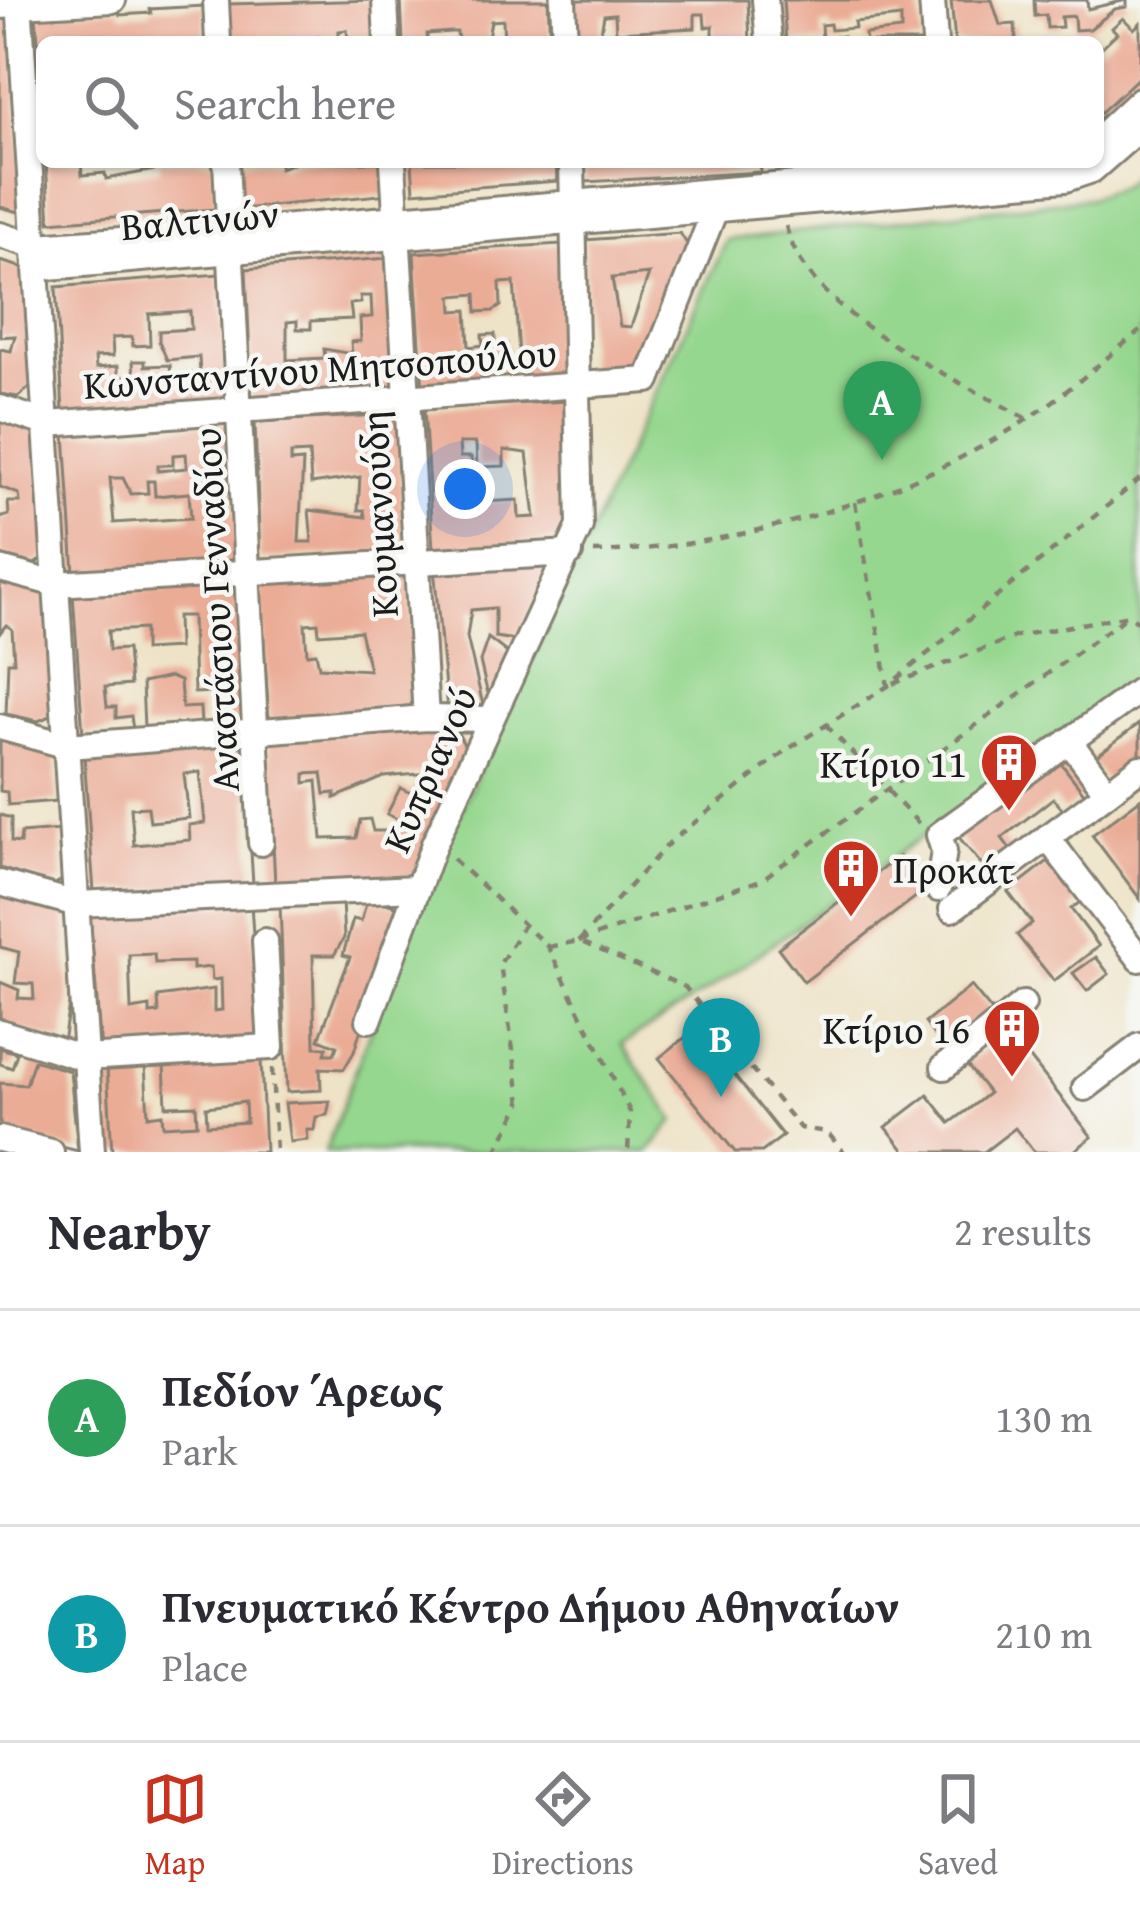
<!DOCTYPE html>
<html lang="en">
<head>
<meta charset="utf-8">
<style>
  body { margin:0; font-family:"Gentium Book Plus",serif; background:#f7f7f7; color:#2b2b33 }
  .you { position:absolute; left:465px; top:489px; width:42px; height:42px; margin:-30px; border:9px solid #fff; border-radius:50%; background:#1a73e8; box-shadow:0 0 0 18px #1a73e833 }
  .badge { display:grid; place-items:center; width:78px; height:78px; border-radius:50%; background:#c8321e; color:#fff; font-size:39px; font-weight:700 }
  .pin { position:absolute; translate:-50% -99px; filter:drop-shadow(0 3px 6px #0008) }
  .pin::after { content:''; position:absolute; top:63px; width:42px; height:36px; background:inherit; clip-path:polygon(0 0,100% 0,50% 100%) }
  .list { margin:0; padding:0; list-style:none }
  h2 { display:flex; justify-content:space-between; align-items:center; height:156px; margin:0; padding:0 48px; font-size:51px }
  h2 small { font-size:39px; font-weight:400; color:#7c7c81 }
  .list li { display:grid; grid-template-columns:78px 1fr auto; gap:36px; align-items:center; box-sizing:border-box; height:216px; padding:0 48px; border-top:3px solid #e1e1e2 }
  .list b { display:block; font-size:45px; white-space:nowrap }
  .list p { margin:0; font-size:39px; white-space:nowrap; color:#7c7c81 }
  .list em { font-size:39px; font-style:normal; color:#7c7c81 }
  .icon { flex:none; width:66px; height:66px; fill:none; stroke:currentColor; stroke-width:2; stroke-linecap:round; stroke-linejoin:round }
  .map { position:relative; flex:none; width:1140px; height:1152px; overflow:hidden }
  .search { position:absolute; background:#fff; box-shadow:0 3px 9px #0004; left:36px; right:36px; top:36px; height:132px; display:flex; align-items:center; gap:30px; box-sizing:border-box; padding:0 42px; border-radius:18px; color:#7c7c81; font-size:45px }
  .sheet { height:588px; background:#fff }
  nav { display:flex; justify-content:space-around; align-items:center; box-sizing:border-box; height:168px; border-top:3px solid #e1e1e2; background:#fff; font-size:33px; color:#7c7c81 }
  nav a { display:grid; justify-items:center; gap:6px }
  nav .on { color:#c8321e }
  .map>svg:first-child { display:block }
</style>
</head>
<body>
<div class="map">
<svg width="1140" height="1152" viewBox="0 0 1140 1152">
  <rect width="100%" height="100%" fill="#f6f6f2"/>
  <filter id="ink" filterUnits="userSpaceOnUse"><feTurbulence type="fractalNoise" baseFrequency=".00833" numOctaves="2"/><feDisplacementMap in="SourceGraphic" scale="24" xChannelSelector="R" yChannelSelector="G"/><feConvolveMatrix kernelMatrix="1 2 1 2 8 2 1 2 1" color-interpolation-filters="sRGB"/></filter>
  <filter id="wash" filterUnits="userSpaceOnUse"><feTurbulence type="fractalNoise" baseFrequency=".004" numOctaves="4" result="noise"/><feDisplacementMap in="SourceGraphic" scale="48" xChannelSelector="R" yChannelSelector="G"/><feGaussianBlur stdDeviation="2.7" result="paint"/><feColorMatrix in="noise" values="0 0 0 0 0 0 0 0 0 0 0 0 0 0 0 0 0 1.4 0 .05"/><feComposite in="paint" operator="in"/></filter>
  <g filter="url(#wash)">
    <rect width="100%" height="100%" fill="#eee3c7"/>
    <path fill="#95d78e" stroke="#587a55" stroke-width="3" d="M1140 168V680L711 988 622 1044 675 1120 649 1152H325L418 902 727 240 1090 198 1122 186Z"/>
    <g id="blocks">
      <g fill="#ebac96" fill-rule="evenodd">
        <path d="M375 0 377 42H348L347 30 339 31V42H318V37L306 42H231L228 4Z"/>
        <path d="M401 0H548L550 42H504L503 20 491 21 487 42H458L457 32H451L427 34V42H403Z"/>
        <path d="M573 0H748L750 42H713V26L705 27 704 14H695V28L616 32 615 14 604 15 600 37 667 35V42H575Z"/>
        <path d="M783 0H919L922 42H866L865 34 901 30V17L854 22 855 28 831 30 830 24 821 25 822 39 843 36 844 42H786Z"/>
        <path d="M951 0H992L1000 25 1015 24 1016 42H955Z"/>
        <path d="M1034 0H1087L1088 9 1127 0V7L1115 9 1090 29 1075 30 1074 16 1061 17 1062 27 1047 28 1046 15 1035 16Z"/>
        <path d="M204 6 206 42H38L36 15 119 9 120 15 151 13 150 9Z"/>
        <path d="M0 18H12L23 213 0 207Z"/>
        <path d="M1123 18 1134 29 1140 23V76L1098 115V51L1117 33 1112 28Z"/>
        <path d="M46 162H81L82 175 105 173 106 179 160 169V162H213L216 209 50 222Z"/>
        <path d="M238 162H280V168L297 162H386L390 194 241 209Z"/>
        <path d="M412 162H556L557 181 414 192Z"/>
        <path d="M584 162H760L761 172 585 182Z"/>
        <path d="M680 233 692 252 632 380H588L585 240ZM649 274 631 327 620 326 612 278Z"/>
        <path d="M561 244 566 381 521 383 514 282 500 283 501 306 493 311 477 312 476 294 452 296 453 311 467 310 469 347 483 345 482 335 495 334V345L507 344 509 384 423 390 414 253Z"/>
        <path d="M388 258 398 392 252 403 246 269ZM360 296H371L372 317 360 318 361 341 351 342 352 354 324 349 325 358 287 360V322L297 321V329H311V321L352 319 350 304 361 303Z"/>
        <path d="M0 261 24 268 35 383 18 397 0 394V349L11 351 15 336 0 337Z"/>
        <path d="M219 274 228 405 63 412 56 287ZM190 311 191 329 159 331V341L167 360 199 357 200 373 171 375 170 365 145 366V361H133L134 377H118V366L96 368 95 357 113 356 112 338 132 337 133 346 150 345 149 314Z"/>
        <path d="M568 401 573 523 567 540 433 549 424 409ZM459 443H476L477 467 504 466V450L527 453 535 517 519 518 518 500 464 503 462 483 473 482 471 457H460Z"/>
        <path d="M398 414 404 550 260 559 255 422ZM309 453 311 484 360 477 358 510H364L365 517 309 510 312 542H299L303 461 291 462V454Z"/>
        <path d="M0 415 36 422 48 553 35 564 0 555V518L9 515 8 502H20L19 494 0 487Z"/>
        <path d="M230 423 239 564 74 574 65 434ZM186 454 187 468 158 471V465H173V455ZM110 478H123L131 494 148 493 147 481H154L155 496 189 493 191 518 114 523Z"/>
        <path d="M545 561 546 582 515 640 495 637V608L471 610 467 637 483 705 447 710 434 567Z"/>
        <path d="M409 570 418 705 269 721 260 580ZM318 623 319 634 360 631 369 670 319 667 316 653 307 654 305 624Z"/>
        <path d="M0 578 46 589 56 714 38 721 6 714 8 662H14L12 629 6 625 0 633Z"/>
        <path d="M236 585 244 720 218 722 217 692 194 693 192 616H177L178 648 144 650V629L108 631 109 650 127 649 130 685 105 687 107 707H116V718L131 716 133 729 83 734 73 594Z"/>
        <path d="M488 638 510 655 493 690 487 691 480 661Z"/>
        <path d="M170 677 180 681 182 708 200 707 201 724 144 728 142 683Z"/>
        <path d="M1140 723V758L1108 783 1091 760Z"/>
        <path d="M453 724 468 752 412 880 275 884 268 740ZM322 773 325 794 335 793V798L384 777 429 773 411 793 400 788 387 814 399 820 393 831H373L370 819 360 820 356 838 322 839 317 781 305 783V774Z"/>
        <path d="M0 736 55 750 57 801 8 805 7 792 0 791Z"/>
        <path d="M244 741 253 884 94 892 84 755ZM200 772 205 823 189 825 190 840 134 845 131 808 148 807 150 822 189 818 184 774Z"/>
        <path d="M1056 757 1085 794 1064 811 1053 798 1002 838 1011 850 986 870 957 835Z"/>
        <path d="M1140 799V899L1092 835Z"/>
        <path d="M0 815 11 818V842L20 843 21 833 60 830 62 880 53 885 0 868Z"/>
        <path d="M899 856 925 890 804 982 778 948Z"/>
        <path d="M1048 861 1080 902 1071 909 1099 946 1054 981 1017 935 1032 923 1008 892Z"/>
        <path d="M0 888 64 904 69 1004 63 1042 0 1023V982L19 990 18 998 34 999 33 984 15 983 19 952 0 947Z"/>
        <path d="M368 897 398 907 354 1052 344 1069 320 1068 321 1090 287 1092 280 904 342 901 344 938 334 955H313L315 1047H327L325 1054H334L337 1046 319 1039 350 957 343 955 353 919 361 921Z"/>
        <path d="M251 904 260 1040 101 1051 90 914ZM154 954 155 963 193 962V969L211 967 212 980 221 979 222 1010 214 1011V989L158 997 159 1013 150 1014V1007L131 1010 129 955Z"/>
        <path d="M1096 957 1109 974 1087 991 1073 973Z"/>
        <path d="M971 986 995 1015 949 1053 925 1023Z"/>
        <path d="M697 1028 783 1136 762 1152H735L659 1058Z"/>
        <path d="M1009 1031 1092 1137 1073 1152H1034L1015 1128 984 1152H906L886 1127 928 1095 950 1123 969 1109 989 1093 966 1064Z"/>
        <path d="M0 1048 17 1053 12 1068 0 1064Z"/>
        <path d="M34 1060 70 1071 78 1151 0 1131V1083L26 1085Z"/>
        <path d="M261 1060 265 1152H112L107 1067 145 1065 148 1116 162 1114 163 1126 197 1124 196 1105 166 1106 164 1064ZM245 1102 246 1122 207 1125 206 1107Z"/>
        <path d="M330 1101 327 1115 316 1117 314 1130H307L308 1140 290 1142 285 1103Z"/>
      </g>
    </g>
  </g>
  <g filter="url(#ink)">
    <use href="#blocks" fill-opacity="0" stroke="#858072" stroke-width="3"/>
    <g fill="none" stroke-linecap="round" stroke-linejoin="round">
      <g stroke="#858072" stroke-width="30">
        <g id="minor">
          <path d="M19 0 92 1152"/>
          <path d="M216 0 218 42"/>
          <path d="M385 0 387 42"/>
          <path d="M563 0 565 42"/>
          <path d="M765 0 769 42"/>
          <path d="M932 0 935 42"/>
          <path d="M0 6 113 0"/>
          <path d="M1098 139 1140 100"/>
          <path d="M226 162 261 843"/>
          <path d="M393 162 426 718"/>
          <path d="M0 235 36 246 233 232 1054 162"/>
          <path d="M37 268 1065 179 1092 170 1140 128"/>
          <path d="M0 408 48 424 648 380 716 207"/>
          <path d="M0 569 56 584 570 553"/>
          <path d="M0 727 68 746 426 718 489 719"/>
          <path d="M1069 741 1107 792"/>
          <path d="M1047 837 1140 959"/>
          <path d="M0 883 77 904 416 888"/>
          <path d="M938 889 944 851 939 835 1140 690"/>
          <path d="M952 909 1140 768"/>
          <path d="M369 1020 434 844 580 526 572 162"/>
          <path d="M0 1032 84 1058 271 1047 265 941"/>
          <path d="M944 1067 1023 1004"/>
          <path d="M1085 1088 1140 1046"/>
          <path d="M0 1139 51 1152"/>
        </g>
      </g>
      <g stroke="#858072" stroke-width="4.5" stroke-dasharray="9 9" stroke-linecap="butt">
        <path d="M786 226C807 316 951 375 1027 419"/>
        <path d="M855 502 888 686"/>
        <path d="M594 552C736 548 902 500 1023 422 1064 396 1102 361 1140 331"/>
        <path d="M893 684 1017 636 1129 615 1140 623"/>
        <path d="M826 725 921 826"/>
        <path d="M453 859 548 947 630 1112 628 1152"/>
        <path d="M579 941 670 842 785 751 888 686 1140 479"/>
        <path d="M579 941 761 880 1129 615"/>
        <path d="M548 947 579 941 685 987 800 1128 827 1132 844 1152"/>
        <path d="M272 1068 276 1152"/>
        <path d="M496 1152 521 1103 500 964 525 923"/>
      </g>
      <use href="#minor" stroke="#fff" stroke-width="24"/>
    </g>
  </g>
  <defs>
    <g id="building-pin" transform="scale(3)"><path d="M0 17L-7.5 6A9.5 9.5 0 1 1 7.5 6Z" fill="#c8321e" stroke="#f6f6f2"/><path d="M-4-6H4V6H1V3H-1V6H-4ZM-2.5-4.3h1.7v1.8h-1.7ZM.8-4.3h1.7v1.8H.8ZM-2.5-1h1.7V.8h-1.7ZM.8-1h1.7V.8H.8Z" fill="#fff"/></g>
  </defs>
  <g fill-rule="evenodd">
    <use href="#building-pin" x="1009" y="762"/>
    <use href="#building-pin" x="851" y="868"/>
    <use href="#building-pin" x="1012" y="1028"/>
  </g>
  <g text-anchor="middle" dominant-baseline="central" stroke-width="9" stroke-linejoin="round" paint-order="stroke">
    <g font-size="39" fill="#1c1c1c" stroke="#f6f6f2">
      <text transform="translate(200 219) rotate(-5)">Βαλτινών</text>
      <text transform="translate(320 368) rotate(-4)">Κωνσταντίνου Μητσοπούλου</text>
      <text transform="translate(378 514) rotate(-93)">Κουμανούδη</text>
      <text transform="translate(215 610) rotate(-93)">Αναστάσιου Γενναδίου</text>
      <text transform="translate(429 769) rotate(-66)">Κυπριανού</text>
    </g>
    <g font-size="39" fill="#1c1c1c" stroke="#f6f6f2" text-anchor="end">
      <text x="967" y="762">Κτίριο 11</text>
      <text x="893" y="868" text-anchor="start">Προκάτ</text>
      <text x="970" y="1028">Κτίριο 16</text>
    </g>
  </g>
</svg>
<div class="you"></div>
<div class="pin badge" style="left:882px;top:460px;background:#2e9e5b">A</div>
<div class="pin badge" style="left:721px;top:1097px;background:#0f9aa8">B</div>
<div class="search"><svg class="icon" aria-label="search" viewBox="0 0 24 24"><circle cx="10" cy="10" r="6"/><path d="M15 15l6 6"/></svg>Search here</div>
</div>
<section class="sheet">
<h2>Nearby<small>2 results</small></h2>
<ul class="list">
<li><span class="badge" style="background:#2e9e5b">A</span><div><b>Πεδίον Άρεως</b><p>Park</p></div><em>130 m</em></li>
<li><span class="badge" style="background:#0f9aa8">B</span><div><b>Πνευματικό Κέντρο Δήμου Αθηναίων</b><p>Place</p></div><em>210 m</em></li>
</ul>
</section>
<nav>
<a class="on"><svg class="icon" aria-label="map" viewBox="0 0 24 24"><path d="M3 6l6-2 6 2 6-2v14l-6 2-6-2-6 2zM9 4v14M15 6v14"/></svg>Map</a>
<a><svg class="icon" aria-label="directions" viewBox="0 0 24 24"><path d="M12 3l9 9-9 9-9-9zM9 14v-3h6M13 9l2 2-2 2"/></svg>Directions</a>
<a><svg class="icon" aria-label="saved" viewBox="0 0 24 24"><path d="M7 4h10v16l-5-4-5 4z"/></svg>Saved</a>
</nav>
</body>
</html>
